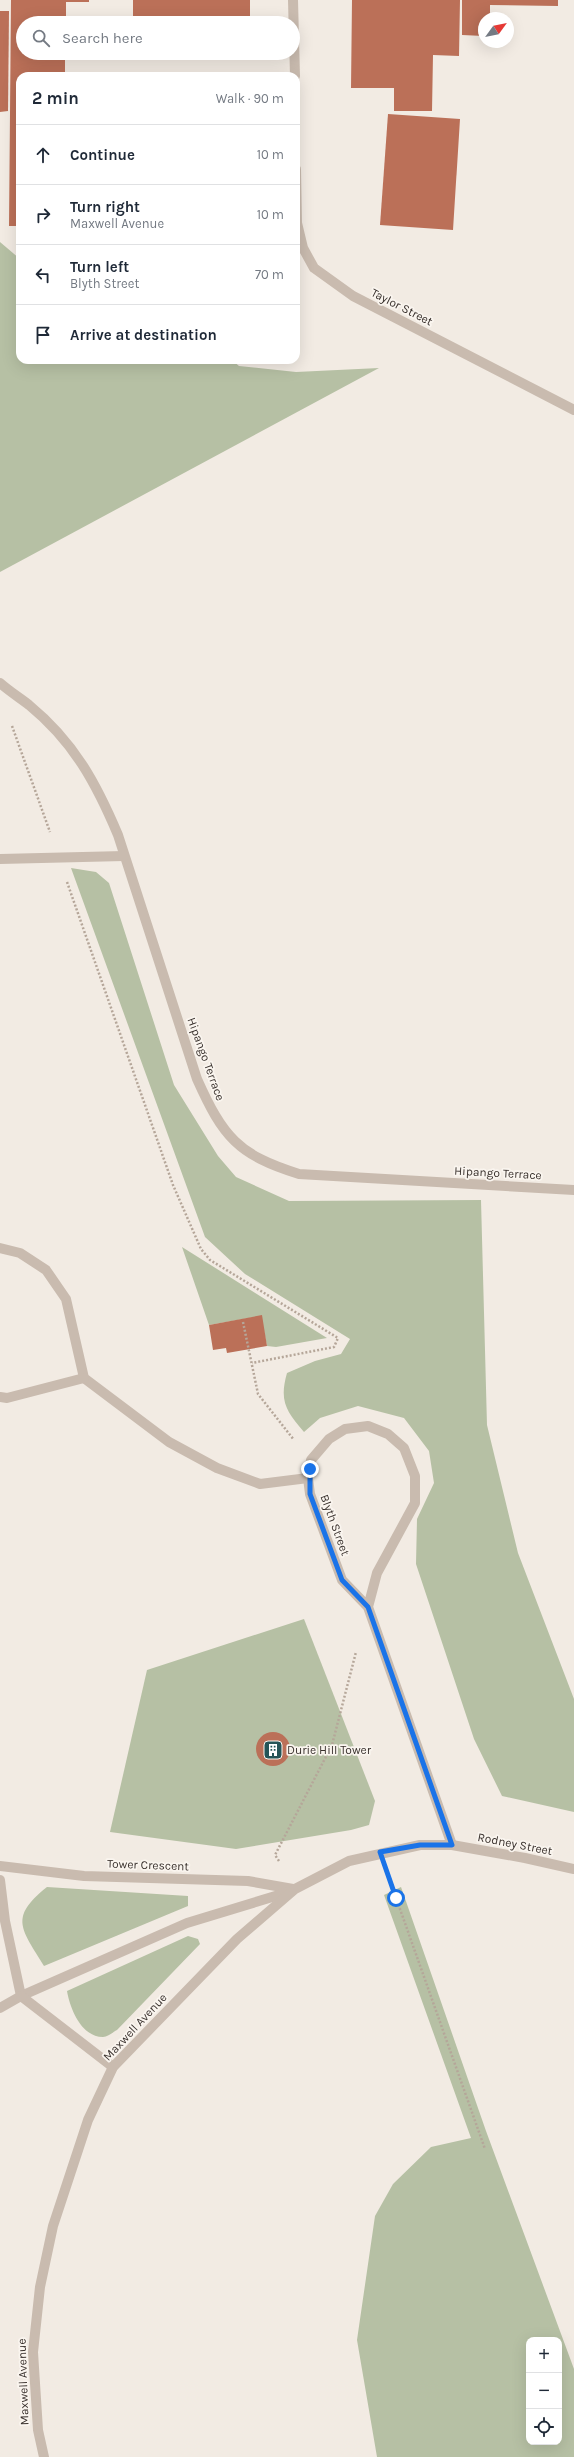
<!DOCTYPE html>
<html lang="en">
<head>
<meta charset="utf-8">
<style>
  body { margin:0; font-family:Karla,sans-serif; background:#f2f2f3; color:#1f2937 }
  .controls { position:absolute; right:12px; bottom:12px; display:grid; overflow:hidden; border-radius:8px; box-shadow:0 4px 16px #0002 }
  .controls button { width:36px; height:36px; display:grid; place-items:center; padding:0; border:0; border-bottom:1px solid #e0e1e3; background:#fff; color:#1f2937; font:20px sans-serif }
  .compass { position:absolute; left:478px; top:12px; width:36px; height:36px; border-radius:50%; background:#fff; box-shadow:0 4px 16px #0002; rotate:57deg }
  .stop { position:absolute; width:12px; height:12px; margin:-9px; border:3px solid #1a73e8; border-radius:50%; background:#fff }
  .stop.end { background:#1a73e8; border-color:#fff; box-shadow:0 1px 4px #0008 }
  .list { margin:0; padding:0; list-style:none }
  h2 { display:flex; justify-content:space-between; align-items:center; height:52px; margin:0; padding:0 16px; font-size:17px }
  h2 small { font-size:13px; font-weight:400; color:#747a83 }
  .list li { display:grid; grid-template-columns:26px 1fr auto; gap:12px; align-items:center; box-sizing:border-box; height:60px; padding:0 16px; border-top:1px solid #e0e1e3 }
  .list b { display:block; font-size:15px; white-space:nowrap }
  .list p { margin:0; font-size:13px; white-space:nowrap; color:#747a83 }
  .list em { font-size:13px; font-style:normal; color:#747a83 }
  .icon { flex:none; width:22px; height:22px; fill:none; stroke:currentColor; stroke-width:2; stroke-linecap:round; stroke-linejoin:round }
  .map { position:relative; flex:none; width:574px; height:2457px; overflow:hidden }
  .search { position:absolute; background:#fff; box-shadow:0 4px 16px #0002; left:16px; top:16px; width:284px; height:44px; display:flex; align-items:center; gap:10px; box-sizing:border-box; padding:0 14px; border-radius:22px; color:#747a83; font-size:15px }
  .panel { position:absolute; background:#fff; box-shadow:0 4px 16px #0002; left:16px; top:72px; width:284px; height:292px; border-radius:12px }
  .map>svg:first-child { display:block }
</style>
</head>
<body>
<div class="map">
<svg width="574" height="2457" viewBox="0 0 574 2457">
  <rect width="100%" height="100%" fill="#f2ebe3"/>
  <g fill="#b6c0a4" fill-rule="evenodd">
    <path d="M0 242 20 259V360H232L239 366 296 372 379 368 0 572Z"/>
    <path d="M71 868 96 872 109 883 174 1085 218 1156 236 1177 289 1201 481 1200 487 1425 518 1553 574 1699V1812L502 1796 474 1739 416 1564 417 1519 434 1483 429 1451 404 1418 358 1406 320 1418 304 1432C286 1411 279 1401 287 1373L315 1361 341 1354 350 1339 245 1274 205 1237Z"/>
    <path d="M182 1247 327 1338 276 1347 267 1346 261 1316 209 1325Z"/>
    <path d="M304 1619 375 1801 369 1825 351 1830 236 1849 110 1832 147 1670Z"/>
    <path d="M47 1887 188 1896V1906L44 1966C22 1929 8 1918 47 1887Z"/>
    <path d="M401 1887 486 2131 574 2369V2457H377L357 2340 375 2216 393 2184 431 2147 471 2138 384 1895ZM529 2340H559V2442H529Z"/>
    <path d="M188 1936 198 1939 200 1944 117 2030C113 2032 108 2037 103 2037 81 2037 70 2008 67 1991Z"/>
  </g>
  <g fill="#bb7058">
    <path d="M11 0H89V2H66V23H23V53H65V76H20V226H9Z"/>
    <rect x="133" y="0" width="117" height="23"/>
    <path d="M352 0H460L459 56 433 55 432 111H394V88H351Z"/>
    <path d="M462 0H558V6L490 5V18H484V36L462 35Z"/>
    <path d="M0 11H9L8 111 0 112Z"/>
    <path d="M388 114 460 119 453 230 380 225Z"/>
    <path d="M262 1315 267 1346 227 1353 226 1348 213 1350 209 1325Z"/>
    <circle cx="273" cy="1749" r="17"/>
  </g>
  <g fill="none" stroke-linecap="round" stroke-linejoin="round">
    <g stroke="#b5a699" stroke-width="2.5" stroke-dasharray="2 2" stroke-linecap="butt">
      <path d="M12 726 50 832"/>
      <path d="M67 882 173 1185 201 1249 210 1260 338 1338 334 1347 252 1363"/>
      <path d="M243 1322 258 1394 294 1440"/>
      <path d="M279 1861 275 1855 332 1745 356 1652"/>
      <path d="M389 1878 485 2149"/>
    </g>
    <g stroke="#c9bbaf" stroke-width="10">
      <path d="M293 0 295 76"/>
      <path d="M296 169 297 223 303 248 314 268 353 296 574 410"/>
      <path d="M0 683C9 691 20 698 29 705 74 742 96 783 118 835L197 1079C223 1137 238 1155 299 1174L574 1190"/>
      <path d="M0 859 124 856"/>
      <path d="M0 1248 20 1253 46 1270 66 1299 84 1378 169 1442 217 1468 260 1484 308 1478"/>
      <path d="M0 1397 7 1398 84 1378"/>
      <path d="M368 1607 377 1573 415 1503V1476L404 1448 388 1434 368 1426 345 1429 329 1439 311 1460 308 1478 310 1494 342 1580 368 1607 452 1845"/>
      <path d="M0 1866 84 1876 248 1881 293 1889"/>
      <path d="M0 1880 5 1921 21 1996 187 1923 292 1891"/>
      <path d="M0 2008 21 1996 113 2067"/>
      <path d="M44 2457 38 2430 33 2352 40 2287 53 2226 88 2120 113 2067 237 1939 295 1889 349 1861 420 1845H452L525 1858 574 1869"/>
    </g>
  </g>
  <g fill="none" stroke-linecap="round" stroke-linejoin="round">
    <path stroke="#1a73e8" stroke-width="5" d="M310 1469V1494L342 1580 368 1607 452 1845H420L380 1852 396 1898"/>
  </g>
  <defs>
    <g id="building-square" transform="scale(1)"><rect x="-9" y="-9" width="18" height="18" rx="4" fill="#255457" stroke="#faf5ef"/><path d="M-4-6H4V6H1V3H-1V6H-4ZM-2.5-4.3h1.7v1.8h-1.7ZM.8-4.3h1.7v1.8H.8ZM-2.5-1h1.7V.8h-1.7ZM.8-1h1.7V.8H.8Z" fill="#fff"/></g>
  </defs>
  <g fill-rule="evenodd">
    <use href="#building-square" x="273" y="1750"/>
  </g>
  <g text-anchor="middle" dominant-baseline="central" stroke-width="3.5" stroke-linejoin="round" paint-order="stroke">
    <g font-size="12" fill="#39312d" stroke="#faf5ef">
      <text transform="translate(402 307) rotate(27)">Taylor Street</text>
      <text transform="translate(206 1059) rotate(70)">Hipango Terrace</text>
      <text transform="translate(498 1173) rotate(3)">Hipango Terrace</text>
      <text transform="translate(335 1525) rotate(70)">Blyth Street</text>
      <text transform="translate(515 1844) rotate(11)">Rodney Street</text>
      <text transform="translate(148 1865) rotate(2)">Tower Crescent</text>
      <text transform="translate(135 2027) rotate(-47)">Maxwell Avenue</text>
      <text transform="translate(23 2382) rotate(-92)">Maxwell Avenue</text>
    </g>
    <g font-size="12" fill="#39312d" stroke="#faf5ef" text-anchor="start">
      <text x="287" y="1750">Durie Hill Tower</text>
    </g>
  </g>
</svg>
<div class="controls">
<button>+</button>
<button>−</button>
<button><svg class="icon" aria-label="locate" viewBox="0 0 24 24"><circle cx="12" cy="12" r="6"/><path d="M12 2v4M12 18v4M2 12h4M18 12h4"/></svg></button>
</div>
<svg class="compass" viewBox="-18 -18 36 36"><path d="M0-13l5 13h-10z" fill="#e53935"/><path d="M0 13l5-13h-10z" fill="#747a83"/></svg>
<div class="stop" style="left:396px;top:1898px"></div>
<div class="stop end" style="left:310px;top:1469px"></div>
<div class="search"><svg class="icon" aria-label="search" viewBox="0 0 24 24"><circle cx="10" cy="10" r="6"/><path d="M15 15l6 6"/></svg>Search here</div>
<section class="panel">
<h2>2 min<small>Walk · 90 m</small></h2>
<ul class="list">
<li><svg class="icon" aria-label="ahead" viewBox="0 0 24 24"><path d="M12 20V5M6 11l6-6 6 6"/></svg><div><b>Continue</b></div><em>10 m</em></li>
<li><svg class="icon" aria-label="right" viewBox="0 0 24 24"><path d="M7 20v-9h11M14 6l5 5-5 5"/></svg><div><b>Turn right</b><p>Maxwell Avenue</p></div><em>10 m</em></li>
<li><svg class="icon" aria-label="left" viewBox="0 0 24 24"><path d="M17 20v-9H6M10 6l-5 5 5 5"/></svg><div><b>Turn left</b><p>Blyth Street</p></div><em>70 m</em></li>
<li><svg class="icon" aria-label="arrive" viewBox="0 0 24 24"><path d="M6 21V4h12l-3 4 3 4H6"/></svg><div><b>Arrive at destination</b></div></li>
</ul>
</section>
</div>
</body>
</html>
